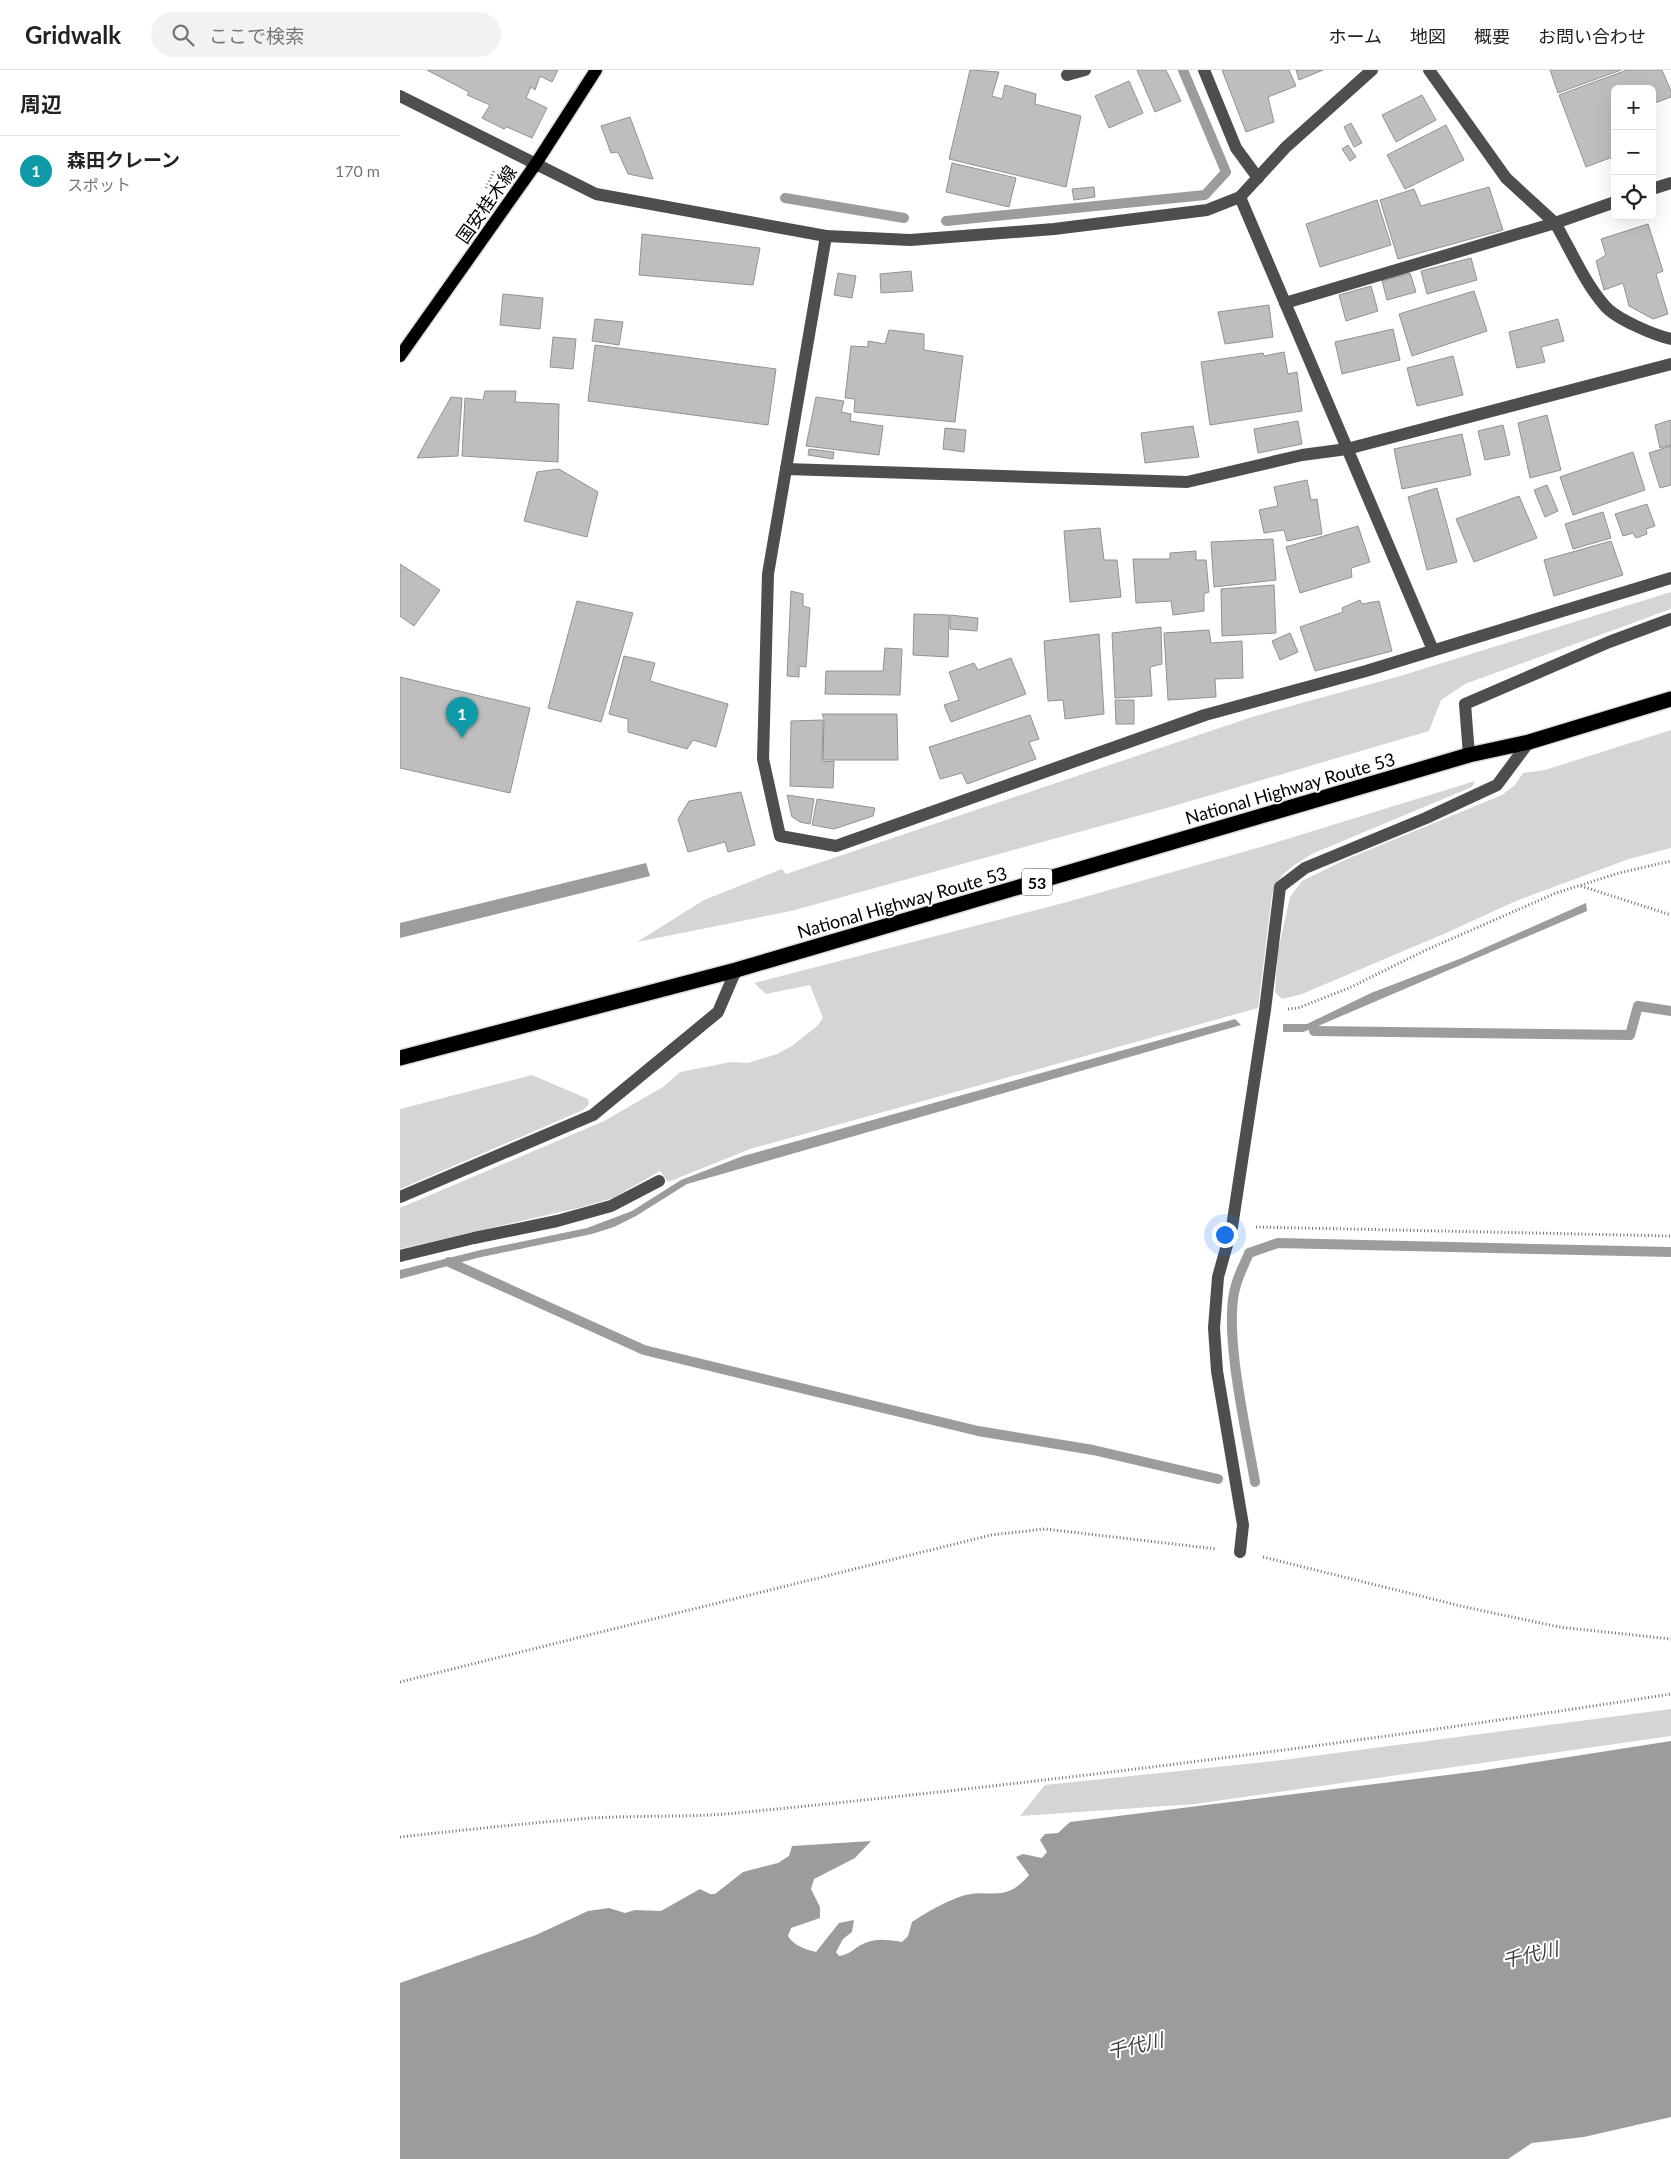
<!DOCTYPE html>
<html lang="ja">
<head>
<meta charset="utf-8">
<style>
  body { margin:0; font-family:Lato,"Noto Sans JP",sans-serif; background:#f2f2f2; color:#222 }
  .controls { position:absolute; right:15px; top:15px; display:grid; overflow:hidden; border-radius:8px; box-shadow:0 5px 20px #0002 }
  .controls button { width:45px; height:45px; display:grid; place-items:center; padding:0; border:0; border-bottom:1px solid #e0e0e0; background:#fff; color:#222; font:25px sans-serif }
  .you { position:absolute; left:824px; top:1164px; width:18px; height:18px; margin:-12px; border:4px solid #fff; border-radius:50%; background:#1a73e8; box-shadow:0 0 0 8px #1a73e833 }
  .badge { display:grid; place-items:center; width:32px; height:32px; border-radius:50%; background:#000; color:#fff; font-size:16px; font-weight:700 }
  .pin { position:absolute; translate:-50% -41px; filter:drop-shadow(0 1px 2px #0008) }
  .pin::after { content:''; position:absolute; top:26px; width:18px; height:15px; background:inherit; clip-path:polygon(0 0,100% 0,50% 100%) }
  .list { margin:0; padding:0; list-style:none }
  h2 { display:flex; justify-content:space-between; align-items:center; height:65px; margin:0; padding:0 20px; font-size:21px }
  h2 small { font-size:16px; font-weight:400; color:#767676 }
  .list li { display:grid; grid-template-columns:32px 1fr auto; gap:15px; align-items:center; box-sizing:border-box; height:70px; padding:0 20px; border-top:1px solid #e0e0e0 }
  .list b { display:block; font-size:19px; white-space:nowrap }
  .list p { margin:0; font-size:16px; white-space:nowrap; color:#767676 }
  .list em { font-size:16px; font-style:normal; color:#767676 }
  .icon { flex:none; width:28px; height:28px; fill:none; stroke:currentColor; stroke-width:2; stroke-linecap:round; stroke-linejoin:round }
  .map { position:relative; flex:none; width:1271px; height:2089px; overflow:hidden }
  header { display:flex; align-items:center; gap:30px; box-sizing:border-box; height:70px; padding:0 25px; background:#fff; border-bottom:1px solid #e0e0e0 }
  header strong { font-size:24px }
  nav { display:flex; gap:28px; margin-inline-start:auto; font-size:18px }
  .search { width:350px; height:45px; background:#f2f2f2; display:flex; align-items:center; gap:12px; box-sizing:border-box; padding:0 18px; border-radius:28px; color:#767676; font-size:19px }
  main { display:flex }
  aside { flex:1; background:#fff }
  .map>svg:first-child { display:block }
</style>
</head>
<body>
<header>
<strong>Gridwalk</strong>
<div class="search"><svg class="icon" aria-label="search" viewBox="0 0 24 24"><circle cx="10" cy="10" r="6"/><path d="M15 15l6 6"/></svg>ここで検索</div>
<nav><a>ホーム</a><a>地図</a><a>概要</a><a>お問い合わせ</a></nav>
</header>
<main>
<aside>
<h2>周辺<small></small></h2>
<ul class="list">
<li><span class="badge" style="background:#0f9aa8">1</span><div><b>森田クレーン</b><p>スポット</p></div><em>170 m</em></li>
</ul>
</aside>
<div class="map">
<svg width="1271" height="2089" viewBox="0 0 1271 2089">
  <rect width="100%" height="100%" fill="#fff"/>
  <g fill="#d5d5d5">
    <path d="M1271 522V539L1065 614 1041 630 1029 661 770 737 391 841 237 872 304 830 382 799 386 804 855 646 1000 606Z"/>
    <path d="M1271 660V778L1229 789 1116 831 1046 863 902 924 882 929 875 922 878 881 890 827 902 811 947 789 1102 725 1115 715 1123 703 1145 700Z"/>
    <path d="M1075 711 1072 717 914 783C894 795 879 802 872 825L858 938 350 1079 268 1112 260 1101 213 1128 182 1137 0 1179V1138L204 1051 263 1017 280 1002 331 992 348 993 377 984 392 976 417 956 423 948 410 915 366 924 354 913 667 832 864 776Z"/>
    <path d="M132 1005 188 1029 189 1034 183 1040 0 1119V1039Z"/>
    <path d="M1271 1639V1666L795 1734 620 1746 645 1715 883 1690Z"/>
  </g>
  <g fill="#9c9c9c">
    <path d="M246 793 250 806 0 868V853Z"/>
    <path d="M1186 833 1187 841 911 959 903 962H883V954H907L971 923 1062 888Z"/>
    <path d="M835 949 841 955 287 1114 236 1146 214 1157 192 1164 77 1188 0 1209V1200L81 1180 187 1158 232 1141 281 1110 343 1086Z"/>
    <path d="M1271 1671V2047L1184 2067 1132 2073 1108 2089H0V1913L136 1865 188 1841 209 1838 225 1843 235 1840 261 1841 300 1819 310 1824H315L343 1802 378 1793 389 1786 392 1776 471 1771 455 1788 414 1809 411 1819 420 1837V1848L391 1858 388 1866C394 1876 405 1879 416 1882L439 1853 454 1850 452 1862 443 1869 436 1882 439 1886C450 1885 455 1877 465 1873 477 1868 489 1870 502 1872L508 1866 512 1852C527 1842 543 1833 559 1827 590 1816 603 1836 629 1805L616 1787 623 1784 642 1788 647 1782 640 1770 645 1764 658 1763 670 1752 1079 1701Z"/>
  </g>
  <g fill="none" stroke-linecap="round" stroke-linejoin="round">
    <g stroke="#9c9c9c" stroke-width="10">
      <path d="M385 128 504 148"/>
      <path d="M546 151 805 125 826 102 783 0"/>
      <path d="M914 961 1230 965 1238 936 1271 941"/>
      <path d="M49 1192 244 1280 578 1361 693 1380 818 1409"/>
      <path d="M855 1412C847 1364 822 1258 836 1215 839 1204 845 1193 849 1183L878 1173 1271 1182"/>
    </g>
  </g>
  <g fill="#bebebe" stroke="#929292">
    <path d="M27 0H158L152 12 140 6 135 20 131 17 126 28 147 38 132 68 107 57 104 59 82 48 90 35 67 25 69 22Z"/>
    <path d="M570 0 599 2 592 26 602 29 605 15 636 24 635 34 681 46 666 117 549 89Z"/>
    <path d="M737 0H766L781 31 755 42Z"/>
    <path d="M822 0H889L896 16 868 27 874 52 846 62Z"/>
    <path d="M896 0H923L899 10Z"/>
    <path d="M1150 0H1221L1158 23Z"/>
    <path d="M1227 0H1262L1271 21V27L1252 34V19H1215V86L1186 97 1159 25Z"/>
    <path d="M729 11 743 43 709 58 695 26Z"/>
    <path d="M1022 25 1036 50 996 72 982 45Z"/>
    <path d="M230 47 253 109 228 104 218 82 211 83 201 56Z"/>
    <path d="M951 53 962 73 954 77 944 57Z"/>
    <path d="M1046 55 1064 90 1005 119 987 85Z"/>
    <path d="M948 75 956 87 950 91 942 79Z"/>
    <path d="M552 93 616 108 609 137 546 122Z"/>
    <path d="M694 117 695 127 674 130 672 119Z"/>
    <path d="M1089 117 1103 160 998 189 980 130 1014 119 1021 136Z"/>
    <path d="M977 130 991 175 920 197 906 154Z"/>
    <path d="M1248 154 1263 201 1256 204 1268 244 1253 249 1229 236 1223 213 1204 220 1196 191 1206 185 1201 169Z"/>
    <path d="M242 164 360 178 353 215 239 205Z"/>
    <path d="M1071 188 1077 210 1027 224 1021 201Z"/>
    <path d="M511 201 513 221 481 223 480 204Z"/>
    <path d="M438 203 456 206 452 228 434 225Z"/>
    <path d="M1010 203 1016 222 987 230 982 211Z"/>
    <path d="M971 216 978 241 946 251 939 225Z"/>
    <path d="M1074 221 1087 261 1012 286 999 244Z"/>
    <path d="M103 224 143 228 140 259 100 255Z"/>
    <path d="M869 235 873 267 825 274 818 242Z"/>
    <path d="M195 249 223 252 219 275 192 271Z"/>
    <path d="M1158 249 1164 271 1141 277 1145 292 1117 298 1109 262Z"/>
    <path d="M993 259 1000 290 942 304 935 272Z"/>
    <path d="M489 260 524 264V280L563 286 555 352 454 342 455 329 445 328 451 276 468 277V271L485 274Z"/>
    <path d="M153 267 176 269 173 299 150 297Z"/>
    <path d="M195 275 376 299 368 355 188 331Z"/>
    <path d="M884 282 888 304 897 302 902 341 810 355 801 292 863 283 864 286Z"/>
    <path d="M1053 286 1063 325 1017 336 1007 298Z"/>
    <path d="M85 321H116L115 332 159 334 158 392 62 386 65 328 83 330Z"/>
    <path d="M51 327 62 328 58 386 17 388Z"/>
    <path d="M416 327 444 331 441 342 451 344 450 351 483 356 479 385 406 376Z"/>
    <path d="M1147 345 1161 400 1130 408 1118 353Z"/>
    <path d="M1271 350V375L1260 378 1255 355Z"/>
    <path d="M898 351 902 374 858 383 854 359Z"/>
    <path d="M1103 355 1110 385 1085 390 1078 361Z"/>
    <path d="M793 356 799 387 745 393 741 363Z"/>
    <path d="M545 358 566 360 564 382 543 379Z"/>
    <path d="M1062 364 1071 405 1002 419 994 379Z"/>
    <path d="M1271 376V415L1260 418 1249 383Z"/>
    <path d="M409 379 434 382 433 389 408 385Z"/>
    <path d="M1233 382 1245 420 1173 445 1160 407Z"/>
    <path d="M159 399 198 422 187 467 124 451 137 402Z"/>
    <path d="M907 410 911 430 917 429 922 464 887 471 884 460 864 463 859 440 878 436 874 417Z"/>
    <path d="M1147 415 1158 441 1145 447 1134 420Z"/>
    <path d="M1037 418 1057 492 1027 500 1008 427Z"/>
    <path d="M1119 426 1137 468 1074 492 1056 449Z"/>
    <path d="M1247 434 1255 456 1246 459 1247 464 1236 468 1233 463 1223 466 1215 444Z"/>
    <path d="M1203 442 1211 468 1173 479 1165 454Z"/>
    <path d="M958 456 970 492 951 498 952 507 900 523 886 477Z"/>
    <path d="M700 458 704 490H717L721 527 670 532 664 461Z"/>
    <path d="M873 469 876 510 814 517 811 472Z"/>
    <path d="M1211 471 1223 505 1154 526 1144 490Z"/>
    <path d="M796 481V490H806L809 522 804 524V541L773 545 771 531 736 533 733 489H770V483Z"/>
    <path d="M0 494 40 520 14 556 0 546Z"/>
    <path d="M874 515 876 563 822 566 821 519Z"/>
    <path d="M391 521 403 524V536L410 538 406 597 399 596V607L387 606Z"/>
    <path d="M960 530 962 534 979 531 992 581 915 601 900 557 943 542 942 538Z"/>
    <path d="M177 531 233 543 201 652 148 638Z"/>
    <path d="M514 544 549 545 548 587 513 585Z"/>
    <path d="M550 545 578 548 577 561 550 559Z"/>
    <path d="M761 557 762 594 750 597 752 626 715 628 712 563Z"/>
    <path d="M809 560 811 573 842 571 843 608 815 609 816 627 768 630 764 563Z"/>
    <path d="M890 563 898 582 880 590 872 571Z"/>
    <path d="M699 564 704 644 665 649 663 630 648 631 644 571Z"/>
    <path d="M485 578 502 579 500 625 425 624 426 601H483Z"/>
    <path d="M224 586 255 593 250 611 328 634 316 677 293 670 287 679 228 662V649L209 644Z"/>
    <path d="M611 588 626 624 551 652 544 635 559 630 549 602 574 593 578 600Z"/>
    <path d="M0 607 130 638 110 723 0 698Z"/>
    <path d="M715 630H734V654H716Z"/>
    <path d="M422 644H497L498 690H423L424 649Z"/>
    <path d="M630 645 639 669 629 672 636 689 567 714 562 703 540 709 529 677Z"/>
    <path d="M423 650 422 692 434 691 433 718 390 716 391 651Z"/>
    <path d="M341 722 355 775 328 782 325 772 288 782 278 749 289 731Z"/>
    <path d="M387 725 414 729 410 754 400 752 392 747Z"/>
    <path d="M417 729 475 738 473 746 434 759 412 755Z"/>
  </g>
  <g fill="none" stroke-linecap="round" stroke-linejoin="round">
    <g stroke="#dbdbdb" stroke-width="15">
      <path id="major" d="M0 286 135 95 196 0"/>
    </g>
    <g stroke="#dbdbdb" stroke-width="18">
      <path id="highway" d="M0 988 336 900 1069 685 1129 672 1271 629"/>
    </g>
    <g stroke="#707070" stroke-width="3" stroke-dasharray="1 2.5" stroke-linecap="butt">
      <path d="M86 118 94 101"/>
      <path d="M1181 816 1271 845"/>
      <path d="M888 939 898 938 949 918 1026 880 1156 823 1219 803 1271 791"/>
      <path d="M856 1157 1271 1166"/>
      <path d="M863 1487 1065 1537 1159 1557 1271 1569"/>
      <path d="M0 1612 591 1465 645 1459 817 1479"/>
      <path d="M0 1767C64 1760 128 1753 192 1748 243 1745 295 1748 346 1742 655 1712 964 1672 1271 1624"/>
    </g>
    <g stroke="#4e4e4e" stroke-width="12">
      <path d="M804 0 836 78 858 108"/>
      <path d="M1029 0 1106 108 1155 153 1215 132"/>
      <path d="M667 5 685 0"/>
      <path d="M0 26 196 124 426 166 510 170 654 159 807 140 840 127 886 77 972 0"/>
      <path d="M1252 119 1271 113"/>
      <path d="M840 127 1033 580"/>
      <path d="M426 166 368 504 363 689 380 766 436 776 805 645 966 601 1271 508"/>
      <path d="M885 233 1155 153C1171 180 1184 212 1205 236 1216 249 1254 265 1271 269"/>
      <path d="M386 399 787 412 902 385 947 379 1271 294"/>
      <path d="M1069 685 1065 634 1209 572 1271 549"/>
      <path d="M0 1127 193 1045 318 942 336 900"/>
      <path d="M0 1186 74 1168 157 1151 211 1136 259 1111"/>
      <path d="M840 1482 843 1455 817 1301 814 1258 818 1207 832 1157 865 940 880 817 905 798 1026 748 1097 715 1129 672"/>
    </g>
    <use href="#major" stroke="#000" stroke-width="12"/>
    <use href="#highway" stroke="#000" stroke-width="15"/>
  </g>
  <g text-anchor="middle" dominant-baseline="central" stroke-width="4" stroke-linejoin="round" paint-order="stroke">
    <rect fill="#fff" stroke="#4c4c4c" stroke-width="1" x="622" y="798.5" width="30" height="27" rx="4"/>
    <g font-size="16" font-weight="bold" fill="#000">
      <text x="637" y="812">53</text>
    </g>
    <g font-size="18" fill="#000" stroke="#fff">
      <text transform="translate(86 134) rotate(-55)">国安桂木線</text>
      <text transform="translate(890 718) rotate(-16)">National Highway Route 53</text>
      <text transform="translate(502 832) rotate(-16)">National Highway Route 53</text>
    </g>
    <g font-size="19" font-style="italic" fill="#3d3d3d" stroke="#fff">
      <text transform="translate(1130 1884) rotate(-13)">千代川</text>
      <text transform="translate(735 1975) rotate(-13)">千代川</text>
    </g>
  </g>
</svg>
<div class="controls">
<button>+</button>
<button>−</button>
<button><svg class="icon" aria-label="locate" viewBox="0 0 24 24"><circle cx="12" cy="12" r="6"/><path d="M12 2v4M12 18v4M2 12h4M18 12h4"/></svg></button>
</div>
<div class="you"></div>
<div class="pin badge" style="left:62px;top:668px;background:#0f9aa8">1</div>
</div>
</main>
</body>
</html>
